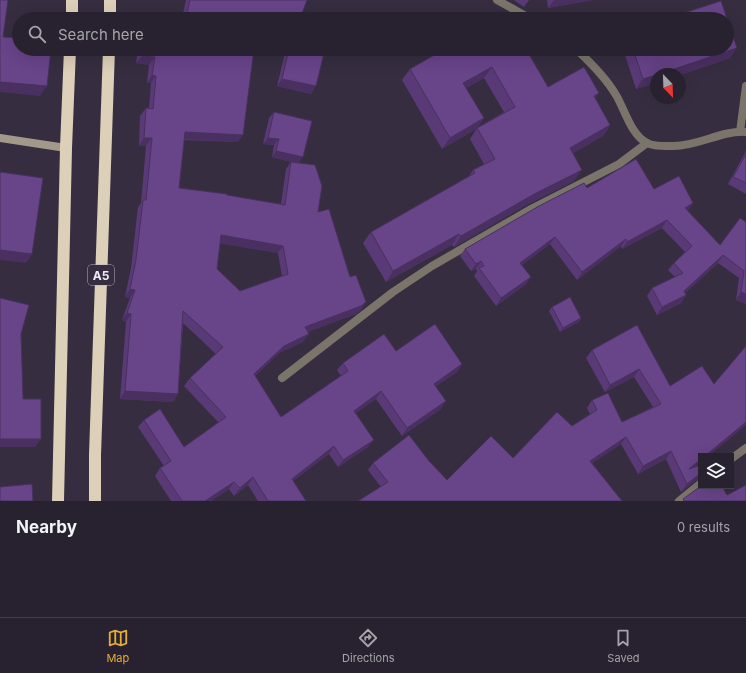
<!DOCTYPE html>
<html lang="en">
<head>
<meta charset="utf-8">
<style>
  body { margin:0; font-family:Inter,sans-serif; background:#302a38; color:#f1f3f6 }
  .controls { position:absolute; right:12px; bottom:12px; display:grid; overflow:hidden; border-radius:0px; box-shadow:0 4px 16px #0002 }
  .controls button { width:36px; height:36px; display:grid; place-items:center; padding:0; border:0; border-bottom:1px solid #443f4c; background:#282230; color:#f1f3f6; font:20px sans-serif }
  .compass { position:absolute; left:650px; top:68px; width:36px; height:36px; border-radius:50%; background:#282230; box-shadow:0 4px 16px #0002; rotate:157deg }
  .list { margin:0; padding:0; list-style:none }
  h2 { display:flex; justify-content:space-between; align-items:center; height:52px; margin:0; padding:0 16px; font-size:17px }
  h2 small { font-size:13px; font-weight:400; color:#a5a4ab }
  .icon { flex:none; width:22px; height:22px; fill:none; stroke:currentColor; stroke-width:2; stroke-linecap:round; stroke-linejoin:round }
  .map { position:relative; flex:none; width:746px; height:501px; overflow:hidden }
  .search { position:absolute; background:#282230; box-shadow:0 4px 16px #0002; left:12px; right:12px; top:12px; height:44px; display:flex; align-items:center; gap:10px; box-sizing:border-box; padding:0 14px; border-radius:22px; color:#a5a4ab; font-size:15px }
  .sheet { height:116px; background:#282230 }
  nav { display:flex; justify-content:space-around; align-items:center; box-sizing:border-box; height:56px; border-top:1px solid #443f4c; background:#282230; font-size:11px; color:#a5a4ab }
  nav a { display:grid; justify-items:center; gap:2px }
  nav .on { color:#e5ad35 }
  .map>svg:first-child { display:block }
</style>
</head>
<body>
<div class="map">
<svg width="746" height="501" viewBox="0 0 746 501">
  <rect width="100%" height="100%" fill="#362e40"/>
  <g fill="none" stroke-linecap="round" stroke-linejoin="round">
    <g stroke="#7a746b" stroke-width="8">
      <path d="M497 0 531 19"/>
      <path d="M576 49C590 62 606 78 616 95 625 110 631 135 647 143 655 147 666 146 674 146 699 146 722 130 746 132"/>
      <path d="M740 132 746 86"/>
      <path d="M282 378 393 292 432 266 531 209 619 164 647 143"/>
      <path d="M731 459 746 448"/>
      <path d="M679 501 701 483"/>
    </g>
    <path stroke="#a2998b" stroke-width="8" d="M0 138 66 148"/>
    <g stroke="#ddd0b9" stroke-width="12">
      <path d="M72 19V0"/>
      <path d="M110 19V0"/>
      <path d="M58 501 66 148 70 49"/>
      <path d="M95 501V455L109 49"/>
    </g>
  </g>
  <g fill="#593a76" fill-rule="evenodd">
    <path d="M186 0H307L300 19H143L147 14 182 18Z"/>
    <path d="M514 0H529L524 7Z"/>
    <path d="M547 0H593L548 8Z"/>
    <path d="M138 49H254L238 142 184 140 179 188 281 204 286 169 291 162 272 157 274 145 263 144 269 118 274 112 299 163 318 212 350 277 366 302 361 310 356 314 307 332 303 342 279 353 255 376 281 417 341 376 337 370 343 363 396 351 462 364 457 372 436 386 441 409 402 436 376 399 356 413 368 447 338 467 329 454 293 481 306 501H258L248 485 234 496 229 489 211 501H171L155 476 160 468 164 466 138 427 144 420 184 447 219 423 184 386 190 378 216 354 183 323 178 394 173 402 120 399 126 322 122 320 130 298 125 297 131 268 138 207 141 203 146 146H139L140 116 146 108H149L151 83H147L149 65 136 63ZM220 243 278 253 282 276 240 291 217 269Z"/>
    <path d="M285 49H325L311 94 277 86 286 49Z"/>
    <path d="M445 49 548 87 595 98 610 125 603 136 573 153 574 181 528 204 454 247 452 245 386 282 363 243 371 232 469 176 473 170 484 164 470 139 477 128 504 112 484 78 466 88 484 118 476 129 442 149 402 80 410 69Z"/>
    <path d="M623 49H727L730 58 680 75V74H656V83L636 89Z"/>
    <path d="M746 151V194L728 184Z"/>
    <path d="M587 188 654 189 688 211 720 245 746 222V304L736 300 739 278 718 263 685 293 686 295 681 303 657 315 647 296 652 288 675 277 668 270 674 263 685 252 662 228 622 249 621 246 577 280 550 244 522 265 531 277 525 285 496 306 474 276 477 271 476 269 471 271 460 256 465 249Z"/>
    <path d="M552 307 581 318 579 322 560 332 549 311Z"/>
    <path d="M637 325 670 386 714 384 746 346V425L708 456H701V462L695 467 701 465V478L698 479 681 492 666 459 638 474 621 444 592 463 622 501 381 487 368 470 373 463 429 461 447 480 513 458 572 426 590 414 587 408 592 400 622 422 653 407 634 377 605 392 586 358 592 350Z"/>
  </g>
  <g fill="#493060">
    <path d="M554 0H593L548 8Z"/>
    <path d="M737 48 730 58 680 75V74H659Z"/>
    <path d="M142 56 155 57 149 65 136 63Z"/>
    <path d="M492 67 484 78 456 94 463 83Z"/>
    <path d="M152 75 156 76 151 83H147Z"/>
    <path d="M656 75V83L636 89 643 79Z"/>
    <path d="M282 79 316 86 311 94 277 86Z"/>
    <path d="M0 82 47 86 40 96 0 92Z"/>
    <path d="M599 93 591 104 594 96Z"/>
    <path d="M484 118 476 129 442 149 450 138Z"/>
    <path d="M610 125 603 136 563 159 570 148Z"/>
    <path d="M185 132 243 135 238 142 180 139Z"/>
    <path d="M144 138H152L146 146H139Z"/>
    <path d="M268 138 279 139 274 145 263 144Z"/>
    <path d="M276 151 303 157 298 164 272 157Z"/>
    <path d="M582 170 574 181 528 204 454 247 461 236 536 193Z"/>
    <path d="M693 203 688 211 685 208Z"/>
    <path d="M667 220 662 228 622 249 627 242Z"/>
    <path d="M459 234 452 245 386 282 393 271Z"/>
    <path d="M221 235 283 246 278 253 216 243Z"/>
    <path d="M555 237 550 244 515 270 520 263Z"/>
    <path d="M626 239 621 246 577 280 582 272Z"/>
    <path d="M0 250 32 254 26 263 0 260Z"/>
    <path d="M723 255 718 263 679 299 684 291Z"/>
    <path d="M481 261 476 269 471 271 476 264Z"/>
    <path d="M531 277 525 285 496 306 501 298Z"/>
    <path d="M130 289 135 290 130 298 125 297Z"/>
    <path d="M741 292 746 294V304L736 300Z"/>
    <path d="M686 295 681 303 657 315 662 307Z"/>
    <path d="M366 302 361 310 356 314 300 335 305 327Z"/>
    <path d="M127 313 131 314 126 322 122 320Z"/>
    <path d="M581 318 579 322 560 332 563 328Z"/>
    <path d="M309 334 303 342 279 353 249 381 254 374 284 346Z"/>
    <path d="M462 364 457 372 429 391 434 384Z"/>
    <path d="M639 369 634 377 605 392 610 385Z"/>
    <path d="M125 391 178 394 173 402 120 399Z"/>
    <path d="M381 391 376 399 349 418 354 411Z"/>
    <path d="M446 401 441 409 402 436 407 428Z"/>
    <path d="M746 422V425L708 456H705Z"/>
    <path d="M626 437 621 444 585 468 590 461Z"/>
    <path d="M0 439H41L35 447H0Z"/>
    <path d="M374 440 368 447 338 467 343 460Z"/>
    <path d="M334 446 329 454 286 486 292 479Z"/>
    <path d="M671 451 666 459 638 474 643 466Z"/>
    <path d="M701 459V462L684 477 689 469Z"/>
    <path d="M701 473V478L698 479 681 492 687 484Z"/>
    <path d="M253 477 248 485 234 496 240 488Z"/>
    <path d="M234 482 229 489 211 501H205Z"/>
  </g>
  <g fill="#684489" stroke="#493060" fill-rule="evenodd">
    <path d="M0 0H8L3 37 19 38V49H51L47 86 0 82Z"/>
    <path d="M190 0H307L300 19H146L147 14 186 18Z"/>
    <path d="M721 1 737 48 659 74H656V75L643 79 633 49H727V19H665Z"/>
    <path d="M506 14 508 19H497Z"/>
    <path d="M142 49H254L243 135 185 132 179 188 227 194V195L285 205 291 162 315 165 322 186 318 212 329 209 350 277 356 275 366 302 361 306 305 327 309 334 284 346 254 374 281 417 348 371 343 363 384 334 396 351 435 324 462 364 434 384 446 401 407 428 381 391 354 411 374 440 343 460 334 446 292 479 306 501H268L253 477 240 488 234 482 205 501H182L160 468 171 461 144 420 160 409 184 447 226 417 190 378 223 347 183 311 178 394 125 391 131 314 127 313 135 290 130 289 136 260 143 200H146L152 138H144L146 108 153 109 156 76 152 75 155 57 142 56ZM221 235 283 246 288 274 240 291 217 269Z"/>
    <path d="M289 49H325L316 86 282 79Z"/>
    <path d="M445 49H526L548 87 584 67 599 93 594 96 610 125 570 148 582 170 536 193 461 236 459 234 393 271 371 232 475 173 473 170 495 159 477 128 515 107 492 67 463 83 484 118 450 138 410 69Z"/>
    <path d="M274 112 312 121 303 157 276 151 279 139 268 138Z"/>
    <path d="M746 154V183L733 177Z"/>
    <path d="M636 159 654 189 679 176 693 203 685 208 720 245 740 218 746 222V294L741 292 744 271 723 255 684 291 686 295 662 307 652 288 683 273 674 263 692 246 667 220 627 242 626 239 582 272 555 237 520 263 531 277 501 298 479 268 484 266 481 261 476 264 465 249 539 206 584 183 587 188Z"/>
    <path d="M0 172 43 178 32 254 0 250Z"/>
    <path d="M570 297 581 318 563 328 552 307Z"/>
    <path d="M0 298 29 305 21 334 23 399H41V439H0Z"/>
    <path d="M637 325 670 386 702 366 714 384 746 346V422L705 456H701V459L689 469 701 465V473L687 484 671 451 643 466 626 437 590 461 622 501H358L388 482 373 463 409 435 429 461 447 480 491 436 513 458 557 412 572 426 597 410 592 400 608 393 622 422 661 404 639 369 610 385 592 350Z"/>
    <path d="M32 484 33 501H0V487Z"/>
    <path d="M746 485V501H684L683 499 701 486H722L727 495Z"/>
  </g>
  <g text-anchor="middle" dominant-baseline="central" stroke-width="3" stroke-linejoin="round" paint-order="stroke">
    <rect fill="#362e40" stroke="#b8b2bf" stroke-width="1" x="88" y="265" width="26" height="20" rx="3"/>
    <g font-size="12" font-weight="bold" fill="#efeaf6">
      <text x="101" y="275">A5</text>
    </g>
  </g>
</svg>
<div class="controls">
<button><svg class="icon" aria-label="layers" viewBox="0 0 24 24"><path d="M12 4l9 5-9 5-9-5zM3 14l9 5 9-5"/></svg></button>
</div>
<svg class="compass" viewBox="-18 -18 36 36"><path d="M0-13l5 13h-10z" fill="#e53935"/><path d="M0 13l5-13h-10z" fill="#a5a4ab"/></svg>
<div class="search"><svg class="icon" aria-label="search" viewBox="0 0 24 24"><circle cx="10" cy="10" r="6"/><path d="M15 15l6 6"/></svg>Search here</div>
</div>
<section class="sheet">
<h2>Nearby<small>0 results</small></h2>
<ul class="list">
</ul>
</section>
<nav>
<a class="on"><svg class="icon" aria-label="map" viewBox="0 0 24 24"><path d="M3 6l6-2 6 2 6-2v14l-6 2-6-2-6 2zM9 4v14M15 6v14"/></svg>Map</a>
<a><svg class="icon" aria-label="directions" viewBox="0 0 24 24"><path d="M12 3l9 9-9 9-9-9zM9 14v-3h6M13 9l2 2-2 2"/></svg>Directions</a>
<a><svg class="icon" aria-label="saved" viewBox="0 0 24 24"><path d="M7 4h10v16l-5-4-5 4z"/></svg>Saved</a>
</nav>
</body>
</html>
